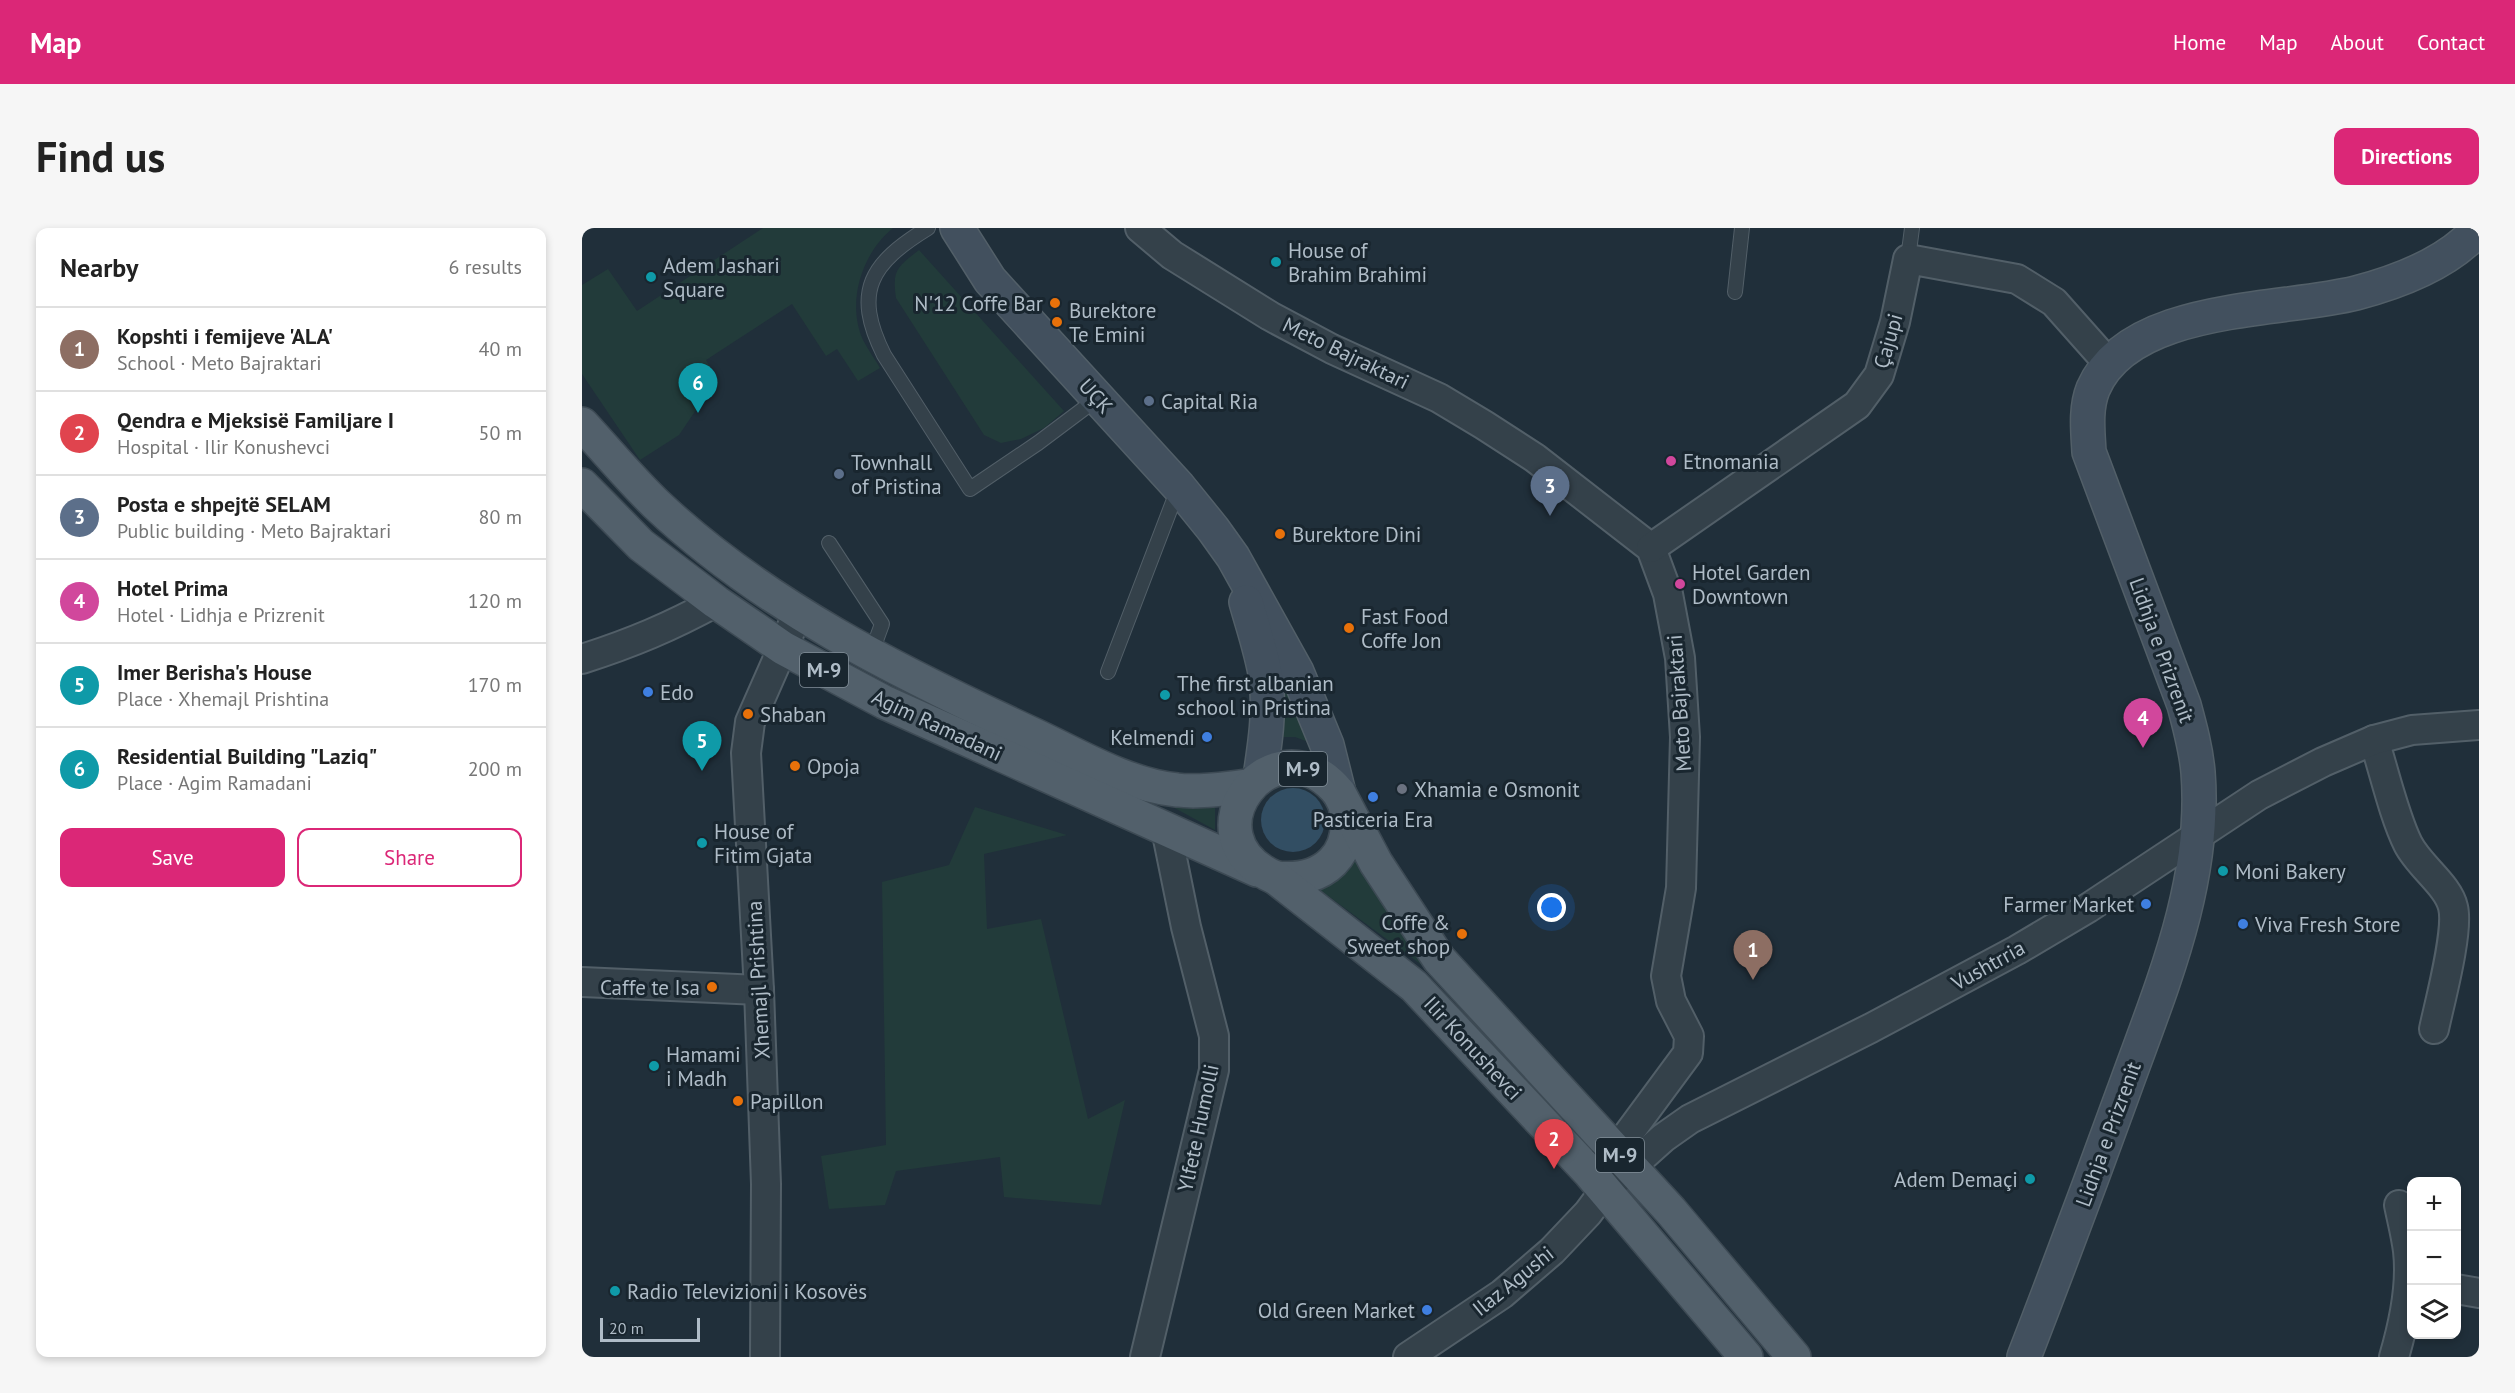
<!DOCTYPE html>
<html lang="en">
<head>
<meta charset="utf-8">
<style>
  body { margin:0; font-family:"PT Sans",sans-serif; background:#f6f6f6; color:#222 }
  .controls { position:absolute; right:18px; bottom:18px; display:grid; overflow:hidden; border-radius:12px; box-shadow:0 3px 9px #0003 }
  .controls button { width:54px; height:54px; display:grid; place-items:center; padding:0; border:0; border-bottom:2px solid #e0e0e0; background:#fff; color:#222; font:30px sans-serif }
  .scale { position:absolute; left:18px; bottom:15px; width:100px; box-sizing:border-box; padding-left:6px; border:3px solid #afbcc7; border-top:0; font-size:16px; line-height:21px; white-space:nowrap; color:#afbcc7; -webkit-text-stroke:4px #19262f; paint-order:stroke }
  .you { position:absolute; left:970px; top:680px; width:21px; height:21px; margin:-15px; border:4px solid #fff; border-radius:50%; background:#1a73e8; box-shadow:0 0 0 9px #1a73e833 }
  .badge { display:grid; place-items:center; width:39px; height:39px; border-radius:50%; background:#db2777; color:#fff; font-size:20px; font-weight:700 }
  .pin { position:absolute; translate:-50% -50px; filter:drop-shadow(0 2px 3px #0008) }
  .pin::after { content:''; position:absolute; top:32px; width:21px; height:18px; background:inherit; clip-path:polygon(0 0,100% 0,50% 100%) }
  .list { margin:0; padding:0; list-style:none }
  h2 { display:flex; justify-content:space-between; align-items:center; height:78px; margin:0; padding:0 24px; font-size:26px }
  h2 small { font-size:20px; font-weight:400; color:#767676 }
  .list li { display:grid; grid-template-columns:39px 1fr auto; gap:18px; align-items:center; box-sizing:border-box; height:84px; padding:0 24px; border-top:2px solid #e0e0e0 }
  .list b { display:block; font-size:22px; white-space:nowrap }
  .list p { margin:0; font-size:20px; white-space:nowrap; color:#767676 }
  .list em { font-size:20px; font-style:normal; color:#767676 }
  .actions { display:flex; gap:12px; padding:18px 24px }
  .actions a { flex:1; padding:14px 0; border:2px solid #db2777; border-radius:12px; text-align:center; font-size:21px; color:#db2777 }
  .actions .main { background:#db2777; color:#fff }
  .icon { flex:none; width:33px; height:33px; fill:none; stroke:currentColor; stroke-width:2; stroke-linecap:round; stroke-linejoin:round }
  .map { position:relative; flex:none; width:1897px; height:1129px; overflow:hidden; border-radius:12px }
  header { display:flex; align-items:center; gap:36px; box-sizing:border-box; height:84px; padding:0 30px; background:#db2777; color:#fff }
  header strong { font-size:28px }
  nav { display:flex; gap:33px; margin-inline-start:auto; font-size:21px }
  .intro { display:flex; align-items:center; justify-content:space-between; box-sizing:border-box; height:144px; padding:0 36px }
  h1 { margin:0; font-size:42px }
  .button { padding:15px 27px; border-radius:12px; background:#db2777; color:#fff; font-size:21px; font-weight:700 }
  main { display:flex; gap:36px; padding:0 36px }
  aside { flex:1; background:#fff; border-radius:12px; box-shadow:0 3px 9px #0003 }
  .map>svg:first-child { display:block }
</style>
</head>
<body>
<header>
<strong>Map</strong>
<nav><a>Home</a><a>Map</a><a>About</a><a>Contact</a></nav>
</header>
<div class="intro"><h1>Find us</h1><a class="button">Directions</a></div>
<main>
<aside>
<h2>Nearby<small>6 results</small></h2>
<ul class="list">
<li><span class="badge" style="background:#8d6e63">1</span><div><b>Kopshti i femijeve 'ALA'</b><p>School · Meto Bajraktari</p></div><em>40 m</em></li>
<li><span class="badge" style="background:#e0444e">2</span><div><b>Qendra e Mjeksisë Familjare I</b><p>Hospital · Ilir Konushevci</p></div><em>50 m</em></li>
<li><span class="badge" style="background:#5c6f8a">3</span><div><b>Posta e shpejtë SELAM</b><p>Public building · Meto Bajraktari</p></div><em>80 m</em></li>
<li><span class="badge" style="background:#d1479c">4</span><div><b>Hotel Prima</b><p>Hotel · Lidhja e Prizrenit</p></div><em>120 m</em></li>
<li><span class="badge" style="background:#0f9aa8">5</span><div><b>Imer Berisha's House</b><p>Place · Xhemajl Prishtina</p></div><em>170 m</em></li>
<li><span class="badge" style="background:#0f9aa8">6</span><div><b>Residential Building &quot;Laziq&quot;</b><p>Place · Agim Ramadani</p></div><em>200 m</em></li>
</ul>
<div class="actions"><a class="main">Save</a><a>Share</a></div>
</aside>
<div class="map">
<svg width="1897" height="1129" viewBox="0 0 1897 1129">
  <rect width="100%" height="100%" fill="#202f3a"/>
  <g fill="#223b3a">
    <path d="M181 0H311C280 25 264 74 281 112 286 122 293 131 298 140L276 153 255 121 244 128 210 76 124 132 135 151 97 207 58 232 0 146V57L26 41 55 83Z"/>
    <path d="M337 22 482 183 462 200 439 211 419 215 402 207 314 70C310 42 315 39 337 22Z"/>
    <path d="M702 446 732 516 713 509H693L699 479Z"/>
    <path d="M633 567V602L578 572Z"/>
    <path d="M393 579 485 607 402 626 405 701 459 691 506 891 543 872 519 977 422 969 418 929 314 943 303 977 247 981 239 928 304 917 300 654 367 637Z"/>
    <path d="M773 624 848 743 738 662 735 657Z"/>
  </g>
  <circle fill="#324e63" cx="711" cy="592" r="32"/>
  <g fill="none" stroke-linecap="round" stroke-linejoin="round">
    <g stroke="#525f68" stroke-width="16">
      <g id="lane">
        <path d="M346 0C289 35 270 63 302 127L388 261 456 215 516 170"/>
        <path d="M1326 31 1330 0"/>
        <path d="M1153 64 1160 0"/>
        <path d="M247 315 300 396 289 426"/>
        <path d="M526 444 596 261"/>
      </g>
    </g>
    <g stroke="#525f68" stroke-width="32">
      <g id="street">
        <path d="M558 0 590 27 688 88 750 121 857 170 902 197 953 230 1069 320 1086 366 1098 430 1103 509 1099 660 1084 748 1089 773 1107 808 1106 825 1044 909 1008 945"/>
        <path d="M1069 320 1275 177 1297 147 1313 94 1326 31 1435 51 1472 74 1528 137"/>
        <path d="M0 431C50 415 88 399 134 374"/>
        <path d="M1792 512C1802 543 1812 588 1826 616 1837 638 1866 657 1871 679 1877 703 1858 773 1852 801"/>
        <path d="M0 754 177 762"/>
        <path d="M1874 1061 1897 1065"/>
        <path d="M183 1129 184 956 177 762 164 525 168 494 216 385"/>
        <path d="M563 1129 632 842V808L604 699 584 601"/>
        <path d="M826 1129 920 1066 970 1023 1006 985 1023 962 1081 910 1108 891 1289 800 1435 722 1506 680 1677 567 1741 534 1792 512 1830 502 1897 497"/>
        <path d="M1812 1129C1822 1095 1830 1058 1826 1023 1824 1007 1820 992 1817 977"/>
      </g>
    </g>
    <g stroke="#525f68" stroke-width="36">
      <g id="secondary">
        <path d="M375 0 408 52 597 259 631 301 651 329 715 444 745 517 757 565"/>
        <path d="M664 374C671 399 680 425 684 451 688 484 683 516 678 549"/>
        <path d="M1442 1129C1476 1041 1509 953 1541 865 1578 762 1625 656 1616 544 1614 521 1608 499 1602 477L1507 224C1506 204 1503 181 1511 161 1547 76 1698 84 1774 65 1816 54 1868 34 1897 0"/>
      </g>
    </g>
    <g stroke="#3d4a54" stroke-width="36">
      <g id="primary">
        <path d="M0 196C25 223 48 251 74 276 181 377 316 444 448 505 494 526 544 557 595 562 619 565 644 560 668 558"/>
        <path d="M0 257 59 317 134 374 201 420 302 474 675 642"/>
        <path d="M694 650C742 655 774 626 763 577"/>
        <path d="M1164 1129 1008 945 832 758 694 650C598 609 692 486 757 565L794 635 857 731 1089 983 1212 1129"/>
      </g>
    </g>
    <use href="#lane" stroke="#34414a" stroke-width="14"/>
    <use href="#street" stroke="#34414a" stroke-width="28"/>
    <use href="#secondary" stroke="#42505e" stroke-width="33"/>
    <use href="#primary" stroke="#52606b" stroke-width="33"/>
  </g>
  <g fill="#0f9aa8" stroke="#19262f" stroke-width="2">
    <circle cx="694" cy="34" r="6"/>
    <circle cx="69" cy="49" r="6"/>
    <circle cx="583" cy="467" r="6"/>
    <circle cx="120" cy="615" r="6"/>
    <circle cx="1641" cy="643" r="6"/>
    <circle cx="72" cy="838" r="6"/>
    <circle cx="1448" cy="951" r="6"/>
    <circle cx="33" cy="1063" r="6"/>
  </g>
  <g fill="#e8710a" stroke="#19262f" stroke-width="2">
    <circle cx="473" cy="75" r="6"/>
    <circle cx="475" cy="94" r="6"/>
    <circle cx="698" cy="306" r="6"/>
    <circle cx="767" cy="400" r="6"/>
    <circle cx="166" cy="486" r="6"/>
    <circle cx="213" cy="538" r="6"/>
    <circle cx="880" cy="706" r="6"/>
    <circle cx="130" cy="759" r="6"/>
    <circle cx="156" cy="873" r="6"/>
  </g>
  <g fill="#5c6f8a" stroke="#19262f" stroke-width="2">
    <circle cx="567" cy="173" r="6"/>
    <circle cx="257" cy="246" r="6"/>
  </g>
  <g fill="#d1479c" stroke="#19262f" stroke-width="2">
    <circle cx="1089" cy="233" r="6"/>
    <circle cx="1098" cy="356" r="6"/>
  </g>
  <g fill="#3f7fe0" stroke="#19262f" stroke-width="2">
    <circle cx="66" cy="464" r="6"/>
    <circle cx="625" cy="509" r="6"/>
    <circle cx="791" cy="569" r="6"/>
    <circle cx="1564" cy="676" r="6"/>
    <circle cx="1661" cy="696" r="6"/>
    <circle cx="845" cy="1082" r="6"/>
  </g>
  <circle fill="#6b7280" stroke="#19262f" stroke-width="2" cx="820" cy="561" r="6"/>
  <g text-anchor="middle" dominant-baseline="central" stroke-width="6" stroke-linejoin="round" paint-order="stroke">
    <g fill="#19262f" stroke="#828f99" stroke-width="1.5">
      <rect x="218" y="425" width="48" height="34" rx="4.5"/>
      <rect x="697" y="524" width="48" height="34" rx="4.5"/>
      <rect x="1014" y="910" width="48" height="34" rx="4.5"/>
    </g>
    <g font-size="20" font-weight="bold" fill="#afbcc7">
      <text x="242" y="442">M-9</text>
      <text x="721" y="541">M-9</text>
      <text x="1038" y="927">M-9</text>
    </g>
    <g font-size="21" fill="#afbcc7" stroke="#19262f" text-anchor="start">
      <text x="706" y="22">House of<tspan x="706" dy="24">Brahim Brahimi</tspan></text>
      <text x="81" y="37">Adem Jashari<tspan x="81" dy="24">Square</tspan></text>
      <text x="461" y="75" text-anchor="end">N'12 Coffe Bar</text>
      <text x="487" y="82">Burektore<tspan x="487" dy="24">Te Emini</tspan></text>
      <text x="579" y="173">Capital Ria</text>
      <text x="1101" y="233">Etnomania</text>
      <text x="269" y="234">Townhall<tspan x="269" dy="24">of Pristina</tspan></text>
      <text x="710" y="306">Burektore Dini</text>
      <text x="1110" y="344">Hotel Garden<tspan x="1110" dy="24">Downtown</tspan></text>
      <text x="779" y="388">Fast Food<tspan x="779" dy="24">Coffe Jon</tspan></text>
      <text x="595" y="455">The first albanian<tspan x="595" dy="24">school in Pristina</tspan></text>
      <text x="78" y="464">Edo</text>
      <text x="178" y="486">Shaban</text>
      <text x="613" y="509" text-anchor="end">Kelmendi</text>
      <text x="225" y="538">Opoja</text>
      <text x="832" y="561">Xhamia e Osmonit</text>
      <text x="791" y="591" text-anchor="middle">Pasticeria Era</text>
      <text x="132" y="603">House of<tspan x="132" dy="24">Fitim Gjata</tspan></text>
      <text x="1653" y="643">Moni Bakery</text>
      <text x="1552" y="676" text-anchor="end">Farmer Market</text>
      <text x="868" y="694" text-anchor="end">Coffe &amp;<tspan x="868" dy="24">Sweet shop</tspan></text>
      <text x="1673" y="696">Viva Fresh Store</text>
      <text x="118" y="759" text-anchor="end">Caffe te Isa</text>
      <text x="84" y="826">Hamami<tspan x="84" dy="24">i Madh</tspan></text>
      <text x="168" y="873">Papillon</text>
      <text x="1436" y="951" text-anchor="end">Adem Demaçi</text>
      <text x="45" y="1063">Radio Televizioni i Kosovës</text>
      <text x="833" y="1082" text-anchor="end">Old Green Market</text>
    </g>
    <g font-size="21" fill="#afbcc7" stroke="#19262f">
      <text transform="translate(1306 113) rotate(-74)">Çajupi</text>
      <text transform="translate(764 125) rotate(26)">Meto Bajraktari</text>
      <text transform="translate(514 168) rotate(48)">UÇK</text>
      <text transform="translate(1580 422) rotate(70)">Lidhja e Prizrenit</text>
      <text transform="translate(1097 475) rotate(-94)">Meto Bajraktari</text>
      <text transform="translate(355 497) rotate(25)">Agim Ramadani</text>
      <text transform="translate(1406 737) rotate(-29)">Vushtrria</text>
      <text transform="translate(176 752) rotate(-93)">Xhemajl Prishtina</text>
      <text transform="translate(891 820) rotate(47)">Ilir Konushevci</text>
      <text transform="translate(616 900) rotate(-78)">Ylfete Humolli</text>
      <text transform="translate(1526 906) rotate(-70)">Lidhja e Prizrenit</text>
      <text transform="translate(931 1053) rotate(-39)">Ilaz Agushi</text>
    </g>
  </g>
</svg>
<div class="controls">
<button>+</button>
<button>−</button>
<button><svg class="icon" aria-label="layers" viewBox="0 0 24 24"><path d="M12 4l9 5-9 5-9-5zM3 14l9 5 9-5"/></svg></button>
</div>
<div class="scale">20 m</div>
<div class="you"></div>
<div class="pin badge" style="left:1171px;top:752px;background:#8d6e63">1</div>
<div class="pin badge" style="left:972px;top:941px;background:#e0444e">2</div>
<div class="pin badge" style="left:968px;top:288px;background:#5c6f8a">3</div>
<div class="pin badge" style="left:1561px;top:520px;background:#d1479c">4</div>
<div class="pin badge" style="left:120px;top:543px;background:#0f9aa8">5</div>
<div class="pin badge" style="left:116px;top:185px;background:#0f9aa8">6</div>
</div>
</main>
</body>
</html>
